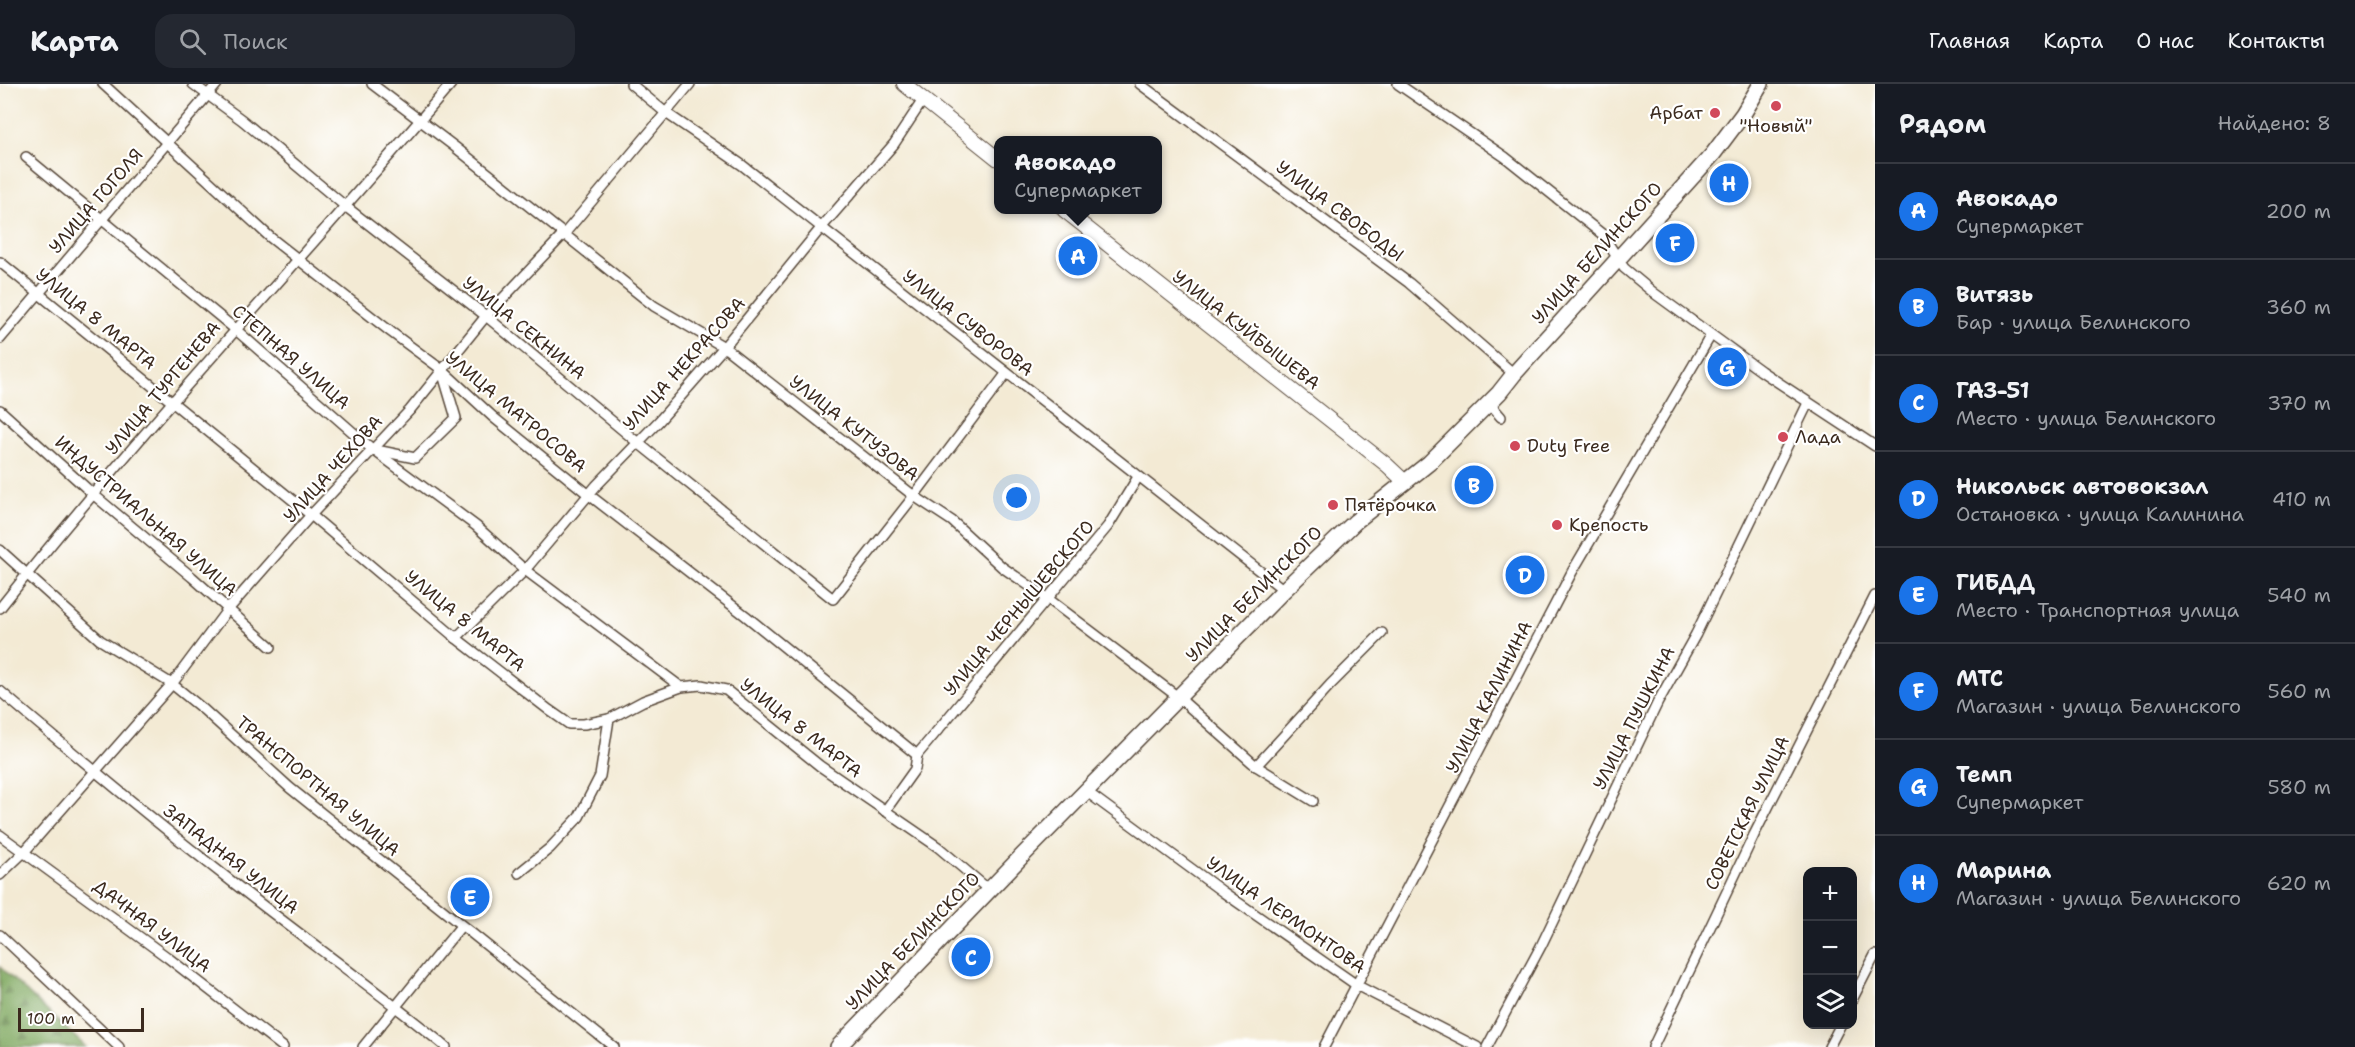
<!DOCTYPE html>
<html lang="ru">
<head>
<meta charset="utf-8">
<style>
  body { margin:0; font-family:"Shantell Sans",sans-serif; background:#242831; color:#f1f3f6 }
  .controls { position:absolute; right:18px; bottom:18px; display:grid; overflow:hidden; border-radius:12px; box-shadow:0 6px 24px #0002 }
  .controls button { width:54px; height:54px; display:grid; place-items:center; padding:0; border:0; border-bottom:2px solid #363941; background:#171b24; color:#f1f3f6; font:30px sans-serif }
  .scale { position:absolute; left:18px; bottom:15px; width:126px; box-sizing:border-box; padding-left:6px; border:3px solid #3b2a1e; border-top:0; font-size:16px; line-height:21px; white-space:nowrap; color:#3b2a1e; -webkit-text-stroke:4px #fff; paint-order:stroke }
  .you { position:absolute; left:1017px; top:414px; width:21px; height:21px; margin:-15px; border:4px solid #fff; border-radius:50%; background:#1a73e8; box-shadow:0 0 0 9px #1a73e833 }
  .badge { display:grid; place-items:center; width:39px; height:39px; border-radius:50%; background:#1a73e8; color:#fff; font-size:20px; font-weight:700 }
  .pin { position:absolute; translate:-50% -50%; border:3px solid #fff; box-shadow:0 2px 6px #0006 }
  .popup { position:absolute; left:994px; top:52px; width:168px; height:78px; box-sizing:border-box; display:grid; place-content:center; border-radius:12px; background:#171b24; filter:drop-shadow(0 2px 4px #0005); font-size:20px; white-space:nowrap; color:#9ea1a6 }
  .popup b { font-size:22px; color:#f1f3f6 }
  .popup::after { content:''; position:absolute; left:50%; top:100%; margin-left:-12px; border:12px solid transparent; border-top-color:#171b24 }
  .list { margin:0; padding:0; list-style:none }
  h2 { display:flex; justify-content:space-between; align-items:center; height:78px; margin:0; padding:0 24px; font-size:26px }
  h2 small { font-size:20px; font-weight:400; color:#9ea1a6 }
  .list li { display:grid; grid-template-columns:39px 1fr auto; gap:18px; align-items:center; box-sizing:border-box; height:96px; padding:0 24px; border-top:2px solid #363941 }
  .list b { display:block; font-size:22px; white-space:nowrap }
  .list p { margin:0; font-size:20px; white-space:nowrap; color:#9ea1a6 }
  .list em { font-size:20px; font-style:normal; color:#9ea1a6 }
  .icon { flex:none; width:33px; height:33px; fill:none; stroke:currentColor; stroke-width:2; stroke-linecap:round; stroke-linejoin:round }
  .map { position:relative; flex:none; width:1875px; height:963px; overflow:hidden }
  header { display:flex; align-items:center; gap:36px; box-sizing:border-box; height:84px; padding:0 30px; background:#171b24; border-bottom:2px solid #363941 }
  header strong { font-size:28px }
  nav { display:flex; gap:33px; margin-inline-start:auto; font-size:21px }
  .search { width:420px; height:54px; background:#242831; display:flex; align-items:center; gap:15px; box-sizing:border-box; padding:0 21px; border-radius:18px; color:#9ea1a6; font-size:22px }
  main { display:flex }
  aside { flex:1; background:#171b24 }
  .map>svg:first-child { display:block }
</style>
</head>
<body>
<header>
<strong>Карта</strong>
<div class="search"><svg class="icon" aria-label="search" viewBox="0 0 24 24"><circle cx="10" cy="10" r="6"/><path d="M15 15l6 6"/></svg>Поиск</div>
<nav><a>Главная</a><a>Карта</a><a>О нас</a><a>Контакты</a></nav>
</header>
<main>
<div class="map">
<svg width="1875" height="963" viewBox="0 0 1875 963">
  <defs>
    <pattern id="forest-firs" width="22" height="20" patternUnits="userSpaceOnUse" patternTransform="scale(1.5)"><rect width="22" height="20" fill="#80a960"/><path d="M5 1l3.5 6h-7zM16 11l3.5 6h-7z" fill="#6a8a4f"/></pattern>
  </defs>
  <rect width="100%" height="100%" fill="#fff"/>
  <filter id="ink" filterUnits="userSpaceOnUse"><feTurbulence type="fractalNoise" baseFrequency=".0167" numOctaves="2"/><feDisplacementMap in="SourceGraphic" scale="12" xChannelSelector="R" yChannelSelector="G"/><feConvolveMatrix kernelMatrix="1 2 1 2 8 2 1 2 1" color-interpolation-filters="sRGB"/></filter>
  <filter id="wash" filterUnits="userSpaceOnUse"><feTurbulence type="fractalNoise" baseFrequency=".008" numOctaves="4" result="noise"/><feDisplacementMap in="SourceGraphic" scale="24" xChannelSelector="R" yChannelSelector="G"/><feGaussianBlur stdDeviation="1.35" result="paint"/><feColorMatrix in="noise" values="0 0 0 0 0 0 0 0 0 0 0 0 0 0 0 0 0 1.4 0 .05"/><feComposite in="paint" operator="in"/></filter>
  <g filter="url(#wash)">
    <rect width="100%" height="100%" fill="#f3ead4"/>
    <path fill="url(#forest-firs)" stroke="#5e6a3f" stroke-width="1.5" d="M0 883 86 963H0Z"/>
  </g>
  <g filter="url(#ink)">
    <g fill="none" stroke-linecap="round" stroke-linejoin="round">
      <g stroke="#574739" stroke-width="12">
        <g id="minor">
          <path d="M103 0 271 154 391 248 441 285 493 333 588 410 746 532 917 671"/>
          <path d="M193 0 242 36 345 122 486 232 637 358 833 515 914 412 1006 290"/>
          <path d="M372 0 455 63 654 222 724 263 914 412 952 437 1002 483 1047 514 1178 613 1256 682 1313 717"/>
          <path d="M631 0 666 29 742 81 1284 506"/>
          <path d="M1140 0 1409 199 1514 290"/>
          <path d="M1398 0 1505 73 1602 150 1624 184 1654 209 1761 287 1875 362"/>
          <path d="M26 73 235 245 372 365 476 442 525 486 681 603"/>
          <path d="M0 178 311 431 456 554 549 626 569 640H584L609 635"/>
          <path d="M0 255 217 0"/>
          <path d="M1488 318 1501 333"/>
          <path d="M0 326 94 411 192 493 271 563"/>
          <path d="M376 366 415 374 456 334 442 287"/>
          <path d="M0 466 100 556 172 600 204 626 290 704 614 963"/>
          <path d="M0 524C143 343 302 176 451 0"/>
          <path d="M456 554 525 486 596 402 659 337 724 263 821 144 894 60 923 16"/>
          <path d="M0 607C74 670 149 733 226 793 298 850 374 904 446 963"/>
          <path d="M917 671 1108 442 1138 393"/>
          <path d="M1256 682 1330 601 1382 549"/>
          <path d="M1087 708 1223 808 1358 902 1477 963"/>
          <path d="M885 727 915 685 917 671"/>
          <path d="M0 751 167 873 283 963"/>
          <path d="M519 789 550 764 579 733 600 692 609 635 643 617 681 603 701 601 726 606 820 682 938 763 989 806"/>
          <path d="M0 791 25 767 172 600 225 529 311 431 410 326 486 232 565 149 690 0"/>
          <path d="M0 851 119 963"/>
          <path d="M1852 916 1875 871"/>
          <path d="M363 963 461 842"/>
          <path d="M1324 963 1572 488 1711 251"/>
          <path d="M1487 963 1541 862 1658 618 1696 550 1808 319"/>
          <path d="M1653 963 1754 751 1875 512"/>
          <path d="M1829 963 1841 940"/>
        </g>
      </g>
      <g stroke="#574739" stroke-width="16">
        <g id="secondary">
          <path d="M904 0 998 75"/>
          <path d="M1064 126 1387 381 1404 397"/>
        </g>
      </g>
      <g stroke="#574739" stroke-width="18">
        <path id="primary" d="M838 963 1023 771 1284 506 1356 437 1429 379 1499 309 1514 290 1713 70 1743 30 1761 0"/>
      </g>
      <use href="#minor" stroke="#fff" stroke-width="9"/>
      <use href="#secondary" stroke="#fff" stroke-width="14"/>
      <use href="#primary" stroke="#fff" stroke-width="15"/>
    </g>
  </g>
  <g fill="#d1495b" stroke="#fff" stroke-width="2">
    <circle cx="1776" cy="22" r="6"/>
    <circle cx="1715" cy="29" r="6"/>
    <circle cx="1783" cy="353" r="6"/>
    <circle cx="1515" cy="362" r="6"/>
    <circle cx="1333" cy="421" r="6"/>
    <circle cx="1557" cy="441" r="6"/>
  </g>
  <g text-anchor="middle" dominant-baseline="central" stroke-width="4.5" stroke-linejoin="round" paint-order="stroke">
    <g font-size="18" fill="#3b2a1e" stroke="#fff" text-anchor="start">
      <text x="1703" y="29" text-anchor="end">Арбат</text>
      <text x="1776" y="42" text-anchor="middle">"Новый"</text>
      <text x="1795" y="353">Лада</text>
      <text x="1527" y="362">Duty Free</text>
      <text x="1345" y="421">Пятёрочка</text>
      <text x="1569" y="441">Крепость</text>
    </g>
    <g font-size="18" fill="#3b2a1e" stroke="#fff">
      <text transform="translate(96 117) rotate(-49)">УЛИЦА ГОГОЛЯ</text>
      <text transform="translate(1340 127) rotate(37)">УЛИЦА СВОБОДЫ</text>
      <text transform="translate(1597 169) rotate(-48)">УЛИЦА БЕЛИНСКОГО</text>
      <text transform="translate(96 235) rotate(39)">УЛИЦА 8 МАРТА</text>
      <text transform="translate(968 239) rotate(38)">УЛИЦА СУВОРОВА</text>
      <text transform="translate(524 244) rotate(39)">УЛИЦА СЕКНИНА</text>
      <text transform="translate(1246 246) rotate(38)">УЛИЦА КУЙБЫШЕВА</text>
      <text transform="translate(291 273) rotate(41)">СТЕПНАЯ УЛИЦА</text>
      <text transform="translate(684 280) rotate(-48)">УЛИЦА НЕКРАСОВА</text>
      <text transform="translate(163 304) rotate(-50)">УЛИЦА ТУРГЕНЕВА</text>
      <text transform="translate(516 328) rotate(40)">УЛИЦА МАТРОСОВА</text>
      <text transform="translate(854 344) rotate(38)">УЛИЦА КУТУЗОВА</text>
      <text transform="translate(333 385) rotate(-48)">УЛИЦА ЧЕХОВА</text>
      <text transform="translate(146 432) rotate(41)">ИНДУСТРИАЛЬНАЯ УЛИЦА</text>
      <text transform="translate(1254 510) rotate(-45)">УЛИЦА БЕЛИНСКОГО</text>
      <text transform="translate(1019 524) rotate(-50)">УЛИЦА ЧЕРНЫШЕВСКОГО</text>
      <text transform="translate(465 537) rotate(39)">УЛИЦА 8 МАРТА</text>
      <text transform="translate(1489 613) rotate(-63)">УЛИЦА КАЛИНИНА</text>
      <text transform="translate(1634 634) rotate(-63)">УЛИЦА ПУШКИНА</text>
      <text transform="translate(801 644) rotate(38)">УЛИЦА 8 МАРТА</text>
      <text transform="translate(318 702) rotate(40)">ТРАНСПОРТНАЯ УЛИЦА</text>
      <text transform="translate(1747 729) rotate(-64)">СОВЕТСКАЯ УЛИЦА</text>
      <text transform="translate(231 775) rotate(38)">ЗАПАДНАЯ УЛИЦА</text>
      <text transform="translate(1286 831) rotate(35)">УЛИЦА ЛЕРМОНТОВА</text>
      <text transform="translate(152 842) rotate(37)">ДАЧНАЯ УЛИЦА</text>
      <text transform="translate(913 857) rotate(-46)">УЛИЦА БЕЛИНСКОГО</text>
    </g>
  </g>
</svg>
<div class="controls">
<button>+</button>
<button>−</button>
<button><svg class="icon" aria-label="layers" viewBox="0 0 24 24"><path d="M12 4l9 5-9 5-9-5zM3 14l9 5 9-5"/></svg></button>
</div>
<div class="scale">100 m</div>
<div class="you"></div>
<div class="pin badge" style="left:1078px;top:172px">A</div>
<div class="popup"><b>Авокадо</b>Супермаркет</div>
<div class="pin badge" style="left:1474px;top:401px">B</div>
<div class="pin badge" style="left:971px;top:873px">C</div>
<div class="pin badge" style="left:1525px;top:491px">D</div>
<div class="pin badge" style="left:470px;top:813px">E</div>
<div class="pin badge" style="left:1675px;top:159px">F</div>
<div class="pin badge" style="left:1727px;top:283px">G</div>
<div class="pin badge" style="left:1729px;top:99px">H</div>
</div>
<aside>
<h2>Рядом<small>Найдено: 8</small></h2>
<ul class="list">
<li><span class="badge">A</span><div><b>Авокадо</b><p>Супермаркет</p></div><em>200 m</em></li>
<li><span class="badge">B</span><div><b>Витязь</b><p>Бар · улица Белинского</p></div><em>360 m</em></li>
<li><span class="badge">C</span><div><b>ГАЗ-51</b><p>Место · улица Белинского</p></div><em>370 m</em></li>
<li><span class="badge">D</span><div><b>Никольск автовокзал</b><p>Остановка · улица Калинина</p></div><em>410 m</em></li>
<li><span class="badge">E</span><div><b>ГИБДД</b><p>Место · Транспортная улица</p></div><em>540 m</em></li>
<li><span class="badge">F</span><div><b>МТС</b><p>Магазин · улица Белинского</p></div><em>560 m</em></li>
<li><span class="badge">G</span><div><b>Темп</b><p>Супермаркет</p></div><em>580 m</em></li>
<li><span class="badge">H</span><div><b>Марина</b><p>Магазин · улица Белинского</p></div><em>620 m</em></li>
</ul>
</aside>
</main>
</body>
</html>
